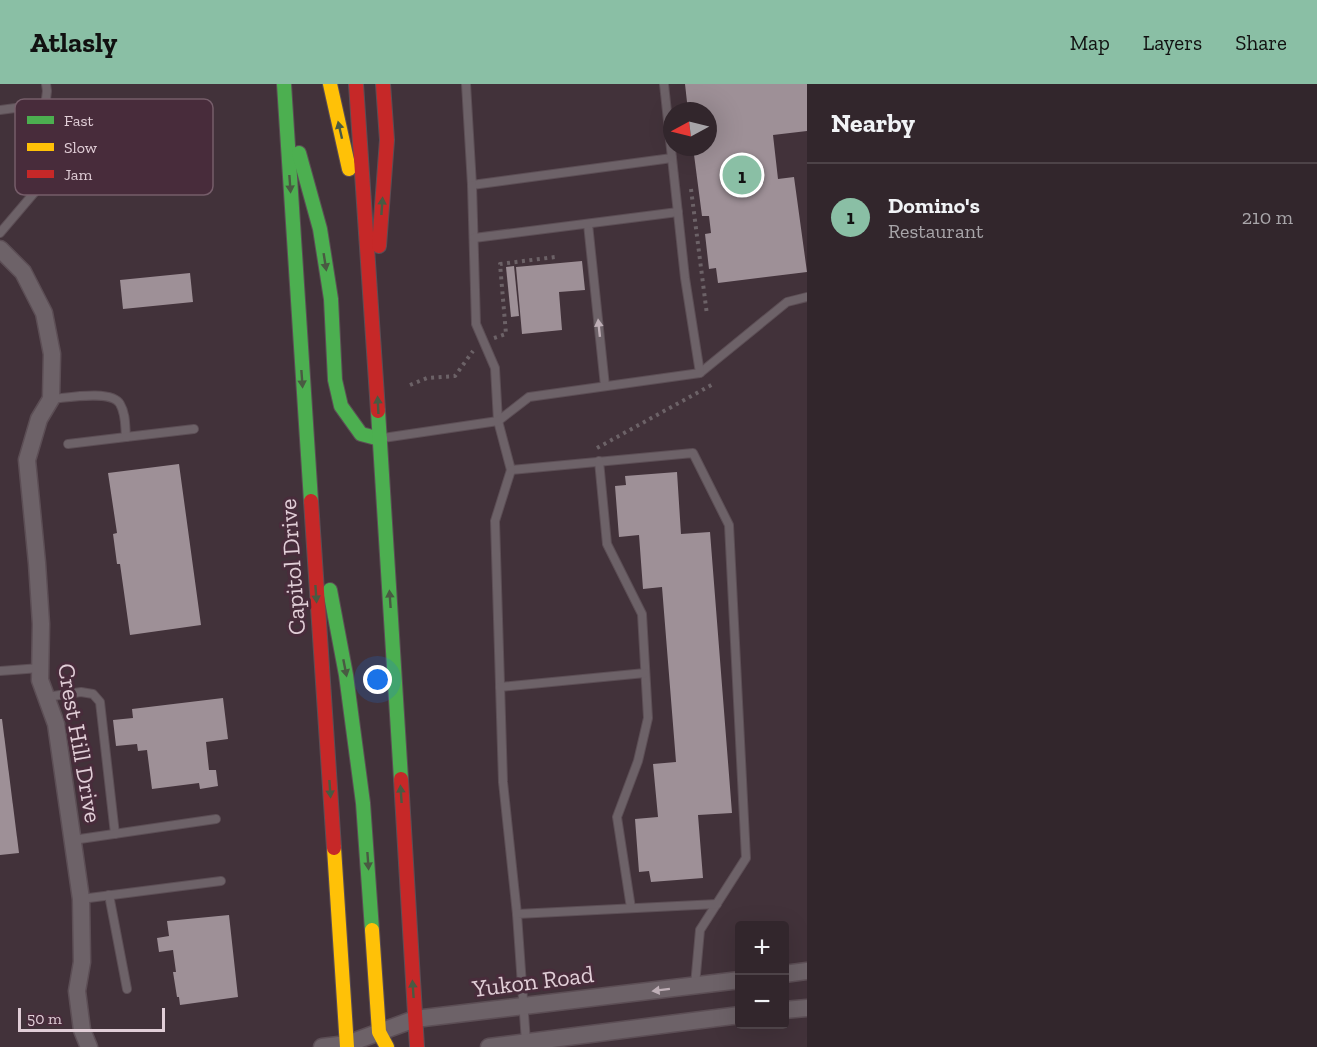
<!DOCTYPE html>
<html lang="en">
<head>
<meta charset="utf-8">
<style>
  body { margin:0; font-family:"Zilla Slab",serif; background:#3d3238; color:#f1f3f6 }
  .controls { position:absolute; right:18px; bottom:18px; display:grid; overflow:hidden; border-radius:6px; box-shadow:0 6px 24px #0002 }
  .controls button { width:54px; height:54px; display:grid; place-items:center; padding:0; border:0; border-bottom:2px solid #4d4348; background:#32262c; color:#f1f3f6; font:30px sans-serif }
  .compass { position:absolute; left:663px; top:18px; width:54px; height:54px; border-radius:50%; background:#32262c; box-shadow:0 6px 24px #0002; rotate:263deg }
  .scale { position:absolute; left:18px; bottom:15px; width:147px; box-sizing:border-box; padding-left:6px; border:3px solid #e1ced7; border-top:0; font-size:16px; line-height:21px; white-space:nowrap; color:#e1ced7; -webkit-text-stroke:4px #482c3b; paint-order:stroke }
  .you { position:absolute; left:378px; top:596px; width:21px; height:21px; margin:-15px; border:4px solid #fff; border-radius:50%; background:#1a73e8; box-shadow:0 0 0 9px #1a73e833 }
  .badge { display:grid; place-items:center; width:39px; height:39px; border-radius:50%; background:#8abfa5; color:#111; font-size:20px; font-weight:700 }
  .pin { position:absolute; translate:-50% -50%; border:3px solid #fff; box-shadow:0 2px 6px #0006 }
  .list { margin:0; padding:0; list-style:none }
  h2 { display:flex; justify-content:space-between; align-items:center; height:78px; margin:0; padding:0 24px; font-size:26px }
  h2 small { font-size:20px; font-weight:400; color:#a8a5a9 }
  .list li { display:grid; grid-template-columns:39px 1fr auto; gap:18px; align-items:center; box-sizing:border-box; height:108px; padding:0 24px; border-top:2px solid #4d4348 }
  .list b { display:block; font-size:22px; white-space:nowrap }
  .list p { margin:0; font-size:20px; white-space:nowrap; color:#a8a5a9 }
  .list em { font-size:20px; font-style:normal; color:#a8a5a9 }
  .map { position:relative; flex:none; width:807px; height:963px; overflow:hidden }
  header { display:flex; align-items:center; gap:36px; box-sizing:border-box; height:84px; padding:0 30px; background:#8abfa5; color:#111 }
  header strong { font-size:28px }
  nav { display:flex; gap:33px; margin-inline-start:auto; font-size:21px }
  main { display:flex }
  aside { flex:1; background:#32262c }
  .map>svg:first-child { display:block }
</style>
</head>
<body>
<header>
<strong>Atlasly</strong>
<nav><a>Map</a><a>Layers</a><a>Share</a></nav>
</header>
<main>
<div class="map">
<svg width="807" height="963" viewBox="0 0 807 963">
  <rect width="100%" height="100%" fill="#42323a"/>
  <g fill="#9e9097">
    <path d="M685 0H807V47L773 51 778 95 794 93 807 188 718 199 716 184 709 185 705 150 711 149 709 132H702L693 63H708V27H688Z"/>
    <path d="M582 177 585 206 559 208 562 246 522 250 516 183Z"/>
    <path d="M514 182 519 232 511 233 506 183Z"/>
    <path d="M190 189 193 218 123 225 120 196Z"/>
    <path d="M179 380 201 541 130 551 120 480H117L113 450 117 449 108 389Z"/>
    <path d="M677 388 681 450 710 448 732 729 698 731 703 794 651 798 649 787 639 788 635 735 658 733 653 680 676 678 662 503 643 505 639 451 619 453 615 402 626 401 625 392Z"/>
    <path d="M223 614 228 655 206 658 209 686H216L218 702 200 705 199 699 152 705 147 666 138 667 137 660 116 662 113 636 133 634 132 625Z"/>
    <path d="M0 635H2L19 769 0 771Z"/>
    <path d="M229 831 238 913 180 921 179 913H177L173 888H176L173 866 159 868 157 854 169 852 167 837Z"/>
  </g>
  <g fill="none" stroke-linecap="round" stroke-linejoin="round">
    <g stroke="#5c4e55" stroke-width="10">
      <g id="lane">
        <path d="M466 0 472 101 672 74"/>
        <path d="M0 26 45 20"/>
        <path d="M472 101 476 240 495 284 498 337 511 386 693 369 729 441 746 774 700 846 695 901"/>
        <path d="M588 140 605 302"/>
        <path d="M0 149 34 109 47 7 46 0"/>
        <path d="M474 154 678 128"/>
        <path d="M700 289 787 218 807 213"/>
        <path d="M51 315C66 314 112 305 120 320 126 330 125 342 126 353L68 360"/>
        <path d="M126 353 194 345"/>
        <path d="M383 354 498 337 529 313 700 289 685 194 664 0"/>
        <path d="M599 377 607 460 642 530 648 634 638 677 617 733 631 824"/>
        <path d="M511 386 495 437 503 698 517 830"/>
        <path d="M0 587 40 584"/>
        <path d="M500 603 645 589"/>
        <path d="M46 613 81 608 93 610 100 618 115 750"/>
        <path d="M73 756 216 735"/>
        <path d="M109 811 127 905"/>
        <path d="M81 815 221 797"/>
        <path d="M526 958 517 830 717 820"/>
      </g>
    </g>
    <g stroke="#5c4e55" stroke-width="19">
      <g id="street">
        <path d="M0 165 23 188 44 229 52 270 51 315 39 335 27 376 37 479 41 540 40 596 56 640 81 815 82 878 77 907 82 946 89 963"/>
        <path d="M784 890 807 887"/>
        <path d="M784 926 807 924"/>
        <path d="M322 963 347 960 415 935 740 896"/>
        <path d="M489 963 740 931"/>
      </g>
    </g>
    <g stroke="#5c4e55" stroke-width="16">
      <g id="fast">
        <path d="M284 0 311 417"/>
        <path d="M299 69 320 145 331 215 335 296 341 322 361 350 380 355"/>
        <path d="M378 327 401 695"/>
        <path d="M330 506 346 591 363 719 372 846"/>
      </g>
    </g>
    <g stroke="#5c4e55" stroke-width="16">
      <g id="slow">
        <path d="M330 0 349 85"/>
        <path d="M334 764 347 963"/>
        <path d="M372 846 379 948 387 963"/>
      </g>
    </g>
    <g stroke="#5c4e55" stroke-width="16">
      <g id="jam">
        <path d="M356 0 378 327"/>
        <path d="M379 162 387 56 383 0"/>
        <path d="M311 417 334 764"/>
        <path d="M401 695 417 963"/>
      </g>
    </g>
    <g stroke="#6c6267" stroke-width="4" stroke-dasharray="3 4.5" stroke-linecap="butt">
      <path d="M691 105 707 231"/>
      <path d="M494 254 506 250 500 180 555 173"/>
      <path d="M410 301 427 294 455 292 473 267"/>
      <path d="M597 364 715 299"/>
    </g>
    <use href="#lane" stroke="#6d6268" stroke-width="8"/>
    <use href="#street" stroke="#6d6268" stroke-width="16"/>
    <use href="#fast" stroke="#4caf50" stroke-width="14"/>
    <use href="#slow" stroke="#ffc107" stroke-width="14"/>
    <use href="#jam" stroke="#c62828" stroke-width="14"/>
  </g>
  <defs><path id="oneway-solid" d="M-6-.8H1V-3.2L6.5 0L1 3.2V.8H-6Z" transform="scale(1.5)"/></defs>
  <g fill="#495a42">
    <use href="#oneway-solid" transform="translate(340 46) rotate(-103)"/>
    <use href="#oneway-solid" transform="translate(290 100) rotate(86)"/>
    <use href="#oneway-solid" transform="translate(382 122) rotate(-86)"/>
    <use href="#oneway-solid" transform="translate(325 178) rotate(81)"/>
    <use href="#oneway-solid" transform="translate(302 295) rotate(86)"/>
    <use href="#oneway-solid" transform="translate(378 321) rotate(-93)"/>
    <use href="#oneway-solid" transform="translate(316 510) rotate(86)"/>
    <use href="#oneway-solid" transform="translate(390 515) rotate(-94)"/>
    <use href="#oneway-solid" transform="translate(345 584) rotate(79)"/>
    <use href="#oneway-solid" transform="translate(330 705) rotate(86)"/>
    <use href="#oneway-solid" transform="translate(401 710) rotate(-94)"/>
    <use href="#oneway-solid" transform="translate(368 777) rotate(86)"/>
    <use href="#oneway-solid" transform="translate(413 905) rotate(-94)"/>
  </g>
  <g fill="#beaeb6">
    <use href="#oneway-solid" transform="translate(599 244) rotate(-96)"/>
    <use href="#oneway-solid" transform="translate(661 906) rotate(173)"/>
  </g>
  <g text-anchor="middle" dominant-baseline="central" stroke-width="6" stroke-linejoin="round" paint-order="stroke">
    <g font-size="24" fill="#e1ced7" stroke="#482c3b">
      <text transform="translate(292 483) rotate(-94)">Capitol Drive</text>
      <text transform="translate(80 659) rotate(80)">Crest Hill Drive</text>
      <text transform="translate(533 897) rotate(-7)">Yukon Road</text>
    </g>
  </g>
  <rect x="15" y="15" width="198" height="96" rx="9" fill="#482c3b" stroke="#765d6a" stroke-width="1.5"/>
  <rect x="27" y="32" width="27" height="8" fill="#4caf50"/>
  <rect x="27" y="59" width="27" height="8" fill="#ffc107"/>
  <rect x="27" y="86" width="27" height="8" fill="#c62828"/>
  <g font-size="16" fill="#e1ced7">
    <text x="64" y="42">Fast</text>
    <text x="64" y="69">Slow</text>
    <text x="64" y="96">Jam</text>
  </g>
</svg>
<div class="controls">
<button>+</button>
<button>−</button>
</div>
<svg class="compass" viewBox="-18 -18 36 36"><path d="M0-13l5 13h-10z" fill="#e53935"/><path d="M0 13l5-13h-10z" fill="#a8a5a9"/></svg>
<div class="scale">50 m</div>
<div class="you"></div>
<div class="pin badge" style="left:742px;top:91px">1</div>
</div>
<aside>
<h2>Nearby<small></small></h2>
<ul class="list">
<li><span class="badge">1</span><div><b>Domino's</b><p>Restaurant</p></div><em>210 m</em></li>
</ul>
</aside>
</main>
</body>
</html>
